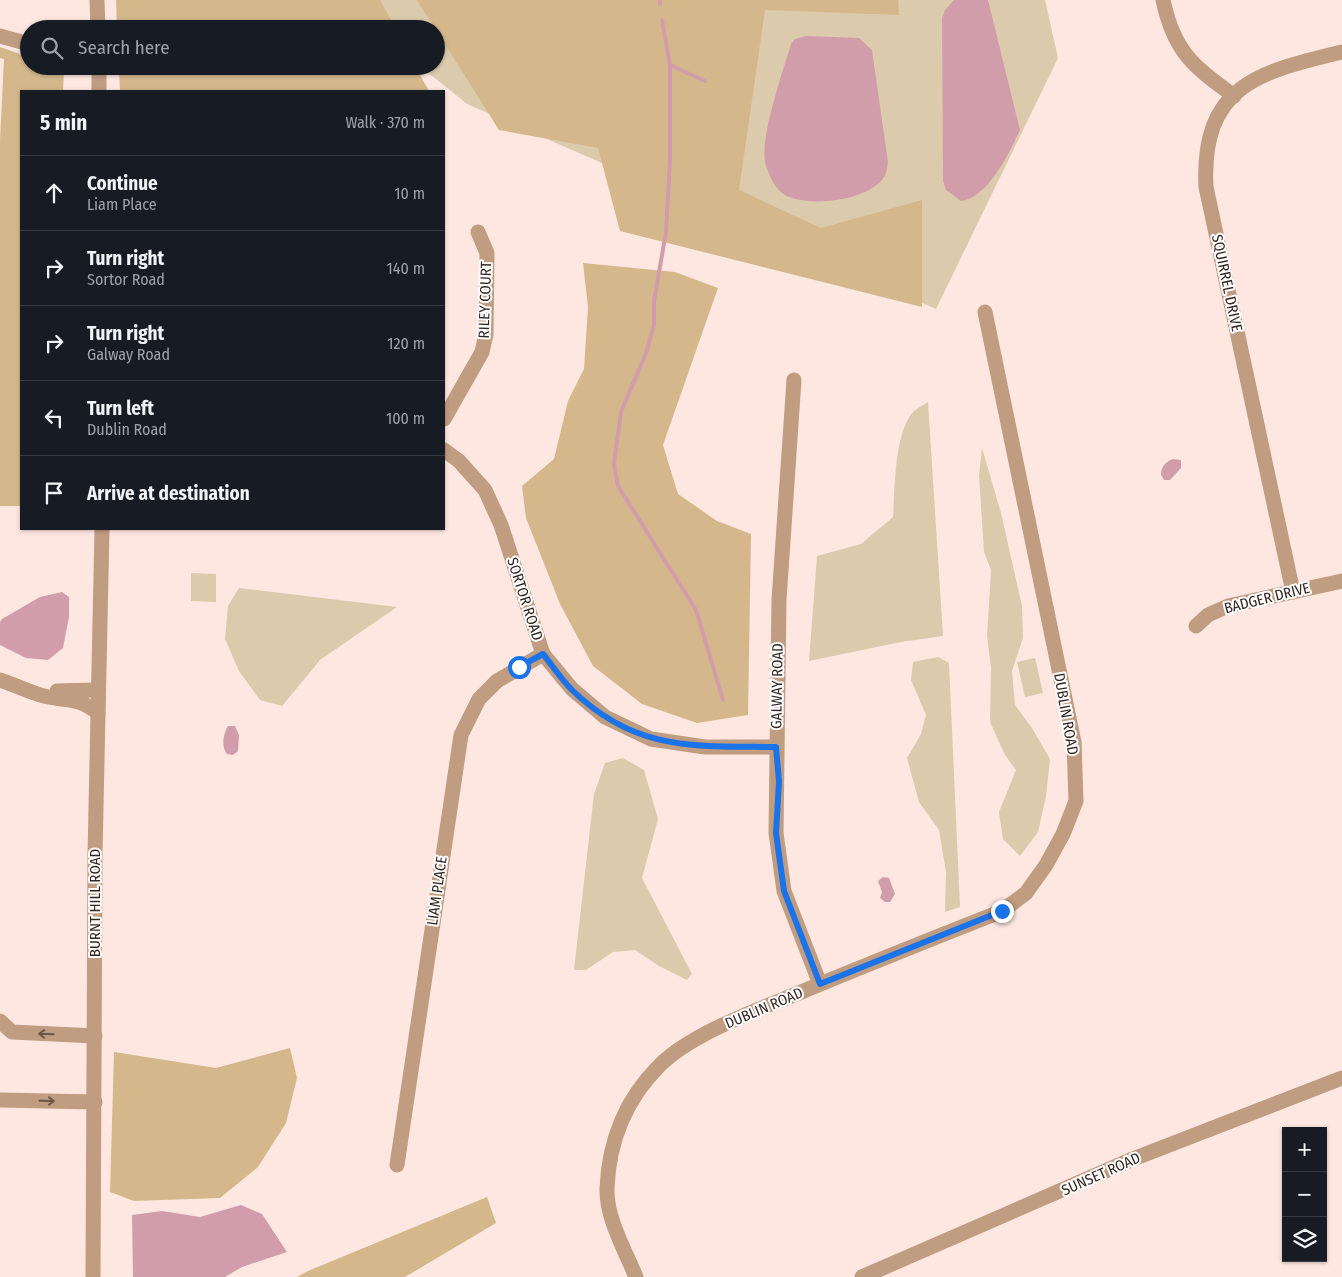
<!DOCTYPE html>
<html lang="en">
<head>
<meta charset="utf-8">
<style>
  body { margin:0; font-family:"Fira Sans Condensed",sans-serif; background:#242831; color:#f1f3f6 }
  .controls { position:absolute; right:15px; bottom:15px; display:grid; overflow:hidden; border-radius:0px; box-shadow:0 1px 4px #0004 }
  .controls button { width:45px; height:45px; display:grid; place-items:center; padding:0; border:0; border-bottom:1px solid #363941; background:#171b24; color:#f1f3f6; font:25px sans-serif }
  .stop { position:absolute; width:15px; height:15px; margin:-11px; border:4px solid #1a73e8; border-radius:50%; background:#fff }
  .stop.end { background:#1a73e8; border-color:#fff; box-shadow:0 1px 5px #0008 }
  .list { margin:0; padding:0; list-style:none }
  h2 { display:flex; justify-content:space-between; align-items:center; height:65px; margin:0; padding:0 20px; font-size:21px }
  h2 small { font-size:16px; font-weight:400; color:#9ea1a6 }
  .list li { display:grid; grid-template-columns:32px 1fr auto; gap:15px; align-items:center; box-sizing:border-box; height:75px; padding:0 20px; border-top:1px solid #363941 }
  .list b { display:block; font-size:19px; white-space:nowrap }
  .list p { margin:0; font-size:16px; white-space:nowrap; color:#9ea1a6 }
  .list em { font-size:16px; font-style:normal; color:#9ea1a6 }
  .icon { flex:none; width:28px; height:28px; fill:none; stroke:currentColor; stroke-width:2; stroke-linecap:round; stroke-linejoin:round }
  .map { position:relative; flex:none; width:1342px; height:1277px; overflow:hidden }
  .search { position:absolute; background:#171b24; box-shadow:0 1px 4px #0004; left:20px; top:20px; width:425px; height:55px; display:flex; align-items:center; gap:12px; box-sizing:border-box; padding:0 18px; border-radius:28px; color:#9ea1a6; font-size:19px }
  .panel { position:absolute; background:#171b24; box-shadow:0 1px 4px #0004; left:20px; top:90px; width:425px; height:440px; border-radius:0px }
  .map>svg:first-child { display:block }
</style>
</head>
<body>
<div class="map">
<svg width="1342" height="1277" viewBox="0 0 1342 1277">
  <rect width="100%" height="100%" fill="#fde7e0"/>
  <g fill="#dccaad">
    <path d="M338 0H1045L1058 58 936 309 467 104 420 66H436V29H374Z"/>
    <path d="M928 402 943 636 901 642 809 661 817 556 861 544 893 517C895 489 894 432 914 411 918 408 923 405 928 402Z"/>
    <path d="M982 448 1001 513 1022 606 1023 638 1012 671 1015 705 1032 728 1050 759 1046 796 1038 832 1020 856 1003 839 999 812 1016 770 1005 755 990 722 991 667 987 636 991 570 984 552 979 475Z"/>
    <path d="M191 573 216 574V602L191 601Z"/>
    <path d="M239 588 397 607 320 660 282 706 260 700 239 671 225 639 228 606Z"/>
    <path d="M938 657 949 663 960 907 945 912 946 872 939 830 919 802 907 758 921 734 926 715 911 680 913 662Z"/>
    <path d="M1035 658 1043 693 1025 697 1017 662Z"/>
    <path d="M623 758 644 770 658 819 642 878 692 974 687 980 659 966 635 950 613 952 586 970H574L594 794 605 763Z"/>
  </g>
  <g fill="#d4b88c">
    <path d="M116 0H380L396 29H117Z"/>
    <path d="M417 0H898L899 15 765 10 739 190 821 228 922 200V307L620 231 598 148 499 130Z"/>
    <path d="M0 47 29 57V66H55L64 70 63 91H21V506H0V140L4 59 0 58Z"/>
    <path d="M119 66H415L429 91H120Z"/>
    <path d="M583 263 675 272 718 288 663 445 678 494 717 521 751 534 748 715 697 723 642 704 593 666 560 604 526 518 522 486 554 459 568 401 584 369 588 307Z"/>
    <path d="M290 1048 297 1078 286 1123 258 1167 220 1198 134 1201 110 1192 114 1052 216 1068Z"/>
    <path d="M487 1197 496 1223 405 1277H297L308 1271Z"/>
  </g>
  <g fill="#d29dab">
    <path d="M954 0H988L1020 130C1010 152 988 198 961 201L946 190 943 181 942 18 945 10Z"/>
    <path d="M806 36 859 38 872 50 888 162C887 167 887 173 884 177 869 201 808 208 785 195 775 189 770 177 766 166 758 141 783 72 791 44L795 39Z"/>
    <path d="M1173 459 1181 460V468L1170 480H1164L1161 475C1161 467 1165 462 1173 459Z"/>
    <path d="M62 592 69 597V617L63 648 48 660 26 658 0 645V622L2 619 40 597Z"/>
    <path d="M228 726H235L239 735 238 751 233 755 227 754C221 747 223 734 228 726Z"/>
    <path d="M883 877 889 878 895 894 890 902H885L880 898 882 892 878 881Z"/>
    <path d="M241 1205 262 1214 287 1252 242 1267 225 1277H133L132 1215 162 1211 200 1217Z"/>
  </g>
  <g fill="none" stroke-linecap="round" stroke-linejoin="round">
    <g stroke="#d29dab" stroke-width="4">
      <path d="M660 0V4"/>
      <path d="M662 20 670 65V160L666 232 654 301V325L646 353 621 412 614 463 618 486 696 610 723 700"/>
      <path d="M670 65 705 81"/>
    </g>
    <g stroke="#c09c81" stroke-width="15">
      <path d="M97 0 98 29"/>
      <path d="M1163 0C1174 52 1193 66 1234 96"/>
      <path d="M0 36 29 44"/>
      <path d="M99 66V91"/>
      <path d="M794 380 779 600 776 833 784 891 820 984"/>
      <path d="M444 419 482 352 486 334 487 253 478 232"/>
      <path d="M444 450 459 461 485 490 501 525 543 654 572 689 605 717 651 739 705 747H776"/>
      <path d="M1293 592 1206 187C1201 85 1259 72 1342 52"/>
      <path d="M1196 626 1208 615 1228 606 1342 581"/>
      <path d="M0 680C13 684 31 693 44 696 68 702 77 696 98 713"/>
      <path d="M57 691 98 690"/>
      <path d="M0 1021 12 1032 95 1036"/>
      <path d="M0 1100 95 1102"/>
      <path d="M397 1165 461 735 479 699 497 681 543 654"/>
      <path d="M93 1277 95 854 102 529"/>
      <path d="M636 1277C625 1250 606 1218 607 1188 609 1141 626 1099 659 1066 693 1032 761 1009 806 990 871 963 937 937 1002 911L1026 893 1046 865 1063 834 1076 801 1074 742 985 312"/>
      <path d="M862 1277 1133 1159 1342 1078"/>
    </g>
  </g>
  <defs><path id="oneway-shaft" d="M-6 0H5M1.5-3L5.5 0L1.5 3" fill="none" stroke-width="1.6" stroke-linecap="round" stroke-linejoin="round" transform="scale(1.25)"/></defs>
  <g stroke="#6b5547">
    <use href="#oneway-shaft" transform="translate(46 1034) rotate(-178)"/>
    <use href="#oneway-shaft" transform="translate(47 1101) rotate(1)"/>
  </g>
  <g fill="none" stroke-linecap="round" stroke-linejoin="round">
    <path stroke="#1a73e8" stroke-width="6" d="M519 667 543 654C552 665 561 679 572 690 636 752 694 746 776 747L779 781 776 833 784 891 820 984 1002 911"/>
  </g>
  <g text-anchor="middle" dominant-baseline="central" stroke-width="4" stroke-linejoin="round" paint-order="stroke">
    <g font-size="15" fill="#332621" stroke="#fff">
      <text transform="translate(1227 283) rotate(78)">SQUIRREL DRIVE</text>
      <text transform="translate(485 300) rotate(-88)">RILEY COURT</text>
      <text transform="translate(1267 598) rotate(-14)">BADGER DRIVE</text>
      <text transform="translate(525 599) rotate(72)">SORTOR ROAD</text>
      <text transform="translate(777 686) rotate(-89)">GALWAY ROAD</text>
      <text transform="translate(1066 714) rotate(80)">DUBLIN ROAD</text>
      <text transform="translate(437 891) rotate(-82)">LIAM PLACE</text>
      <text transform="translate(95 903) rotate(-90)">BURNT HILL ROAD</text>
      <text transform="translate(764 1008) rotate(-23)">DUBLIN ROAD</text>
      <text transform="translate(1101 1174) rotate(-24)">SUNSET ROAD</text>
    </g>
  </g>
</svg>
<div class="controls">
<button>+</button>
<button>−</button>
<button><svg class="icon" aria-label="layers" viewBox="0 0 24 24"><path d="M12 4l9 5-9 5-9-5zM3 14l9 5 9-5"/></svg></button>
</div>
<div class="stop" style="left:519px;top:667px"></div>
<div class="stop end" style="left:1002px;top:911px"></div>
<div class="search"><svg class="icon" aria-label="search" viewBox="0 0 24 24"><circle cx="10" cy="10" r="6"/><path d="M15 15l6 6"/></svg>Search here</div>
<section class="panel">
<h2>5 min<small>Walk · 370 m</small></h2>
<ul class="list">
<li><svg class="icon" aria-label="ahead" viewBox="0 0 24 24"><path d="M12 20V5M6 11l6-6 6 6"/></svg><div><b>Continue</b><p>Liam Place</p></div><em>10 m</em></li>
<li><svg class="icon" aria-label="right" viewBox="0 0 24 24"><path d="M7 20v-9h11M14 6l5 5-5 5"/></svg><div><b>Turn right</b><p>Sortor Road</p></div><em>140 m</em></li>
<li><svg class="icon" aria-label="right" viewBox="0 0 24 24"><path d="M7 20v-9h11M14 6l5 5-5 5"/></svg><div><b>Turn right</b><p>Galway Road</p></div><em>120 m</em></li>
<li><svg class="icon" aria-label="left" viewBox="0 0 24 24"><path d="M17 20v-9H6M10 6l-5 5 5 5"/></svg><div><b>Turn left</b><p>Dublin Road</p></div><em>100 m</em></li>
<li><svg class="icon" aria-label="arrive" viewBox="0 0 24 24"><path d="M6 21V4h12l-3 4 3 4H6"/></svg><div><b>Arrive at destination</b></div></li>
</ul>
</section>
</div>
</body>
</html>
